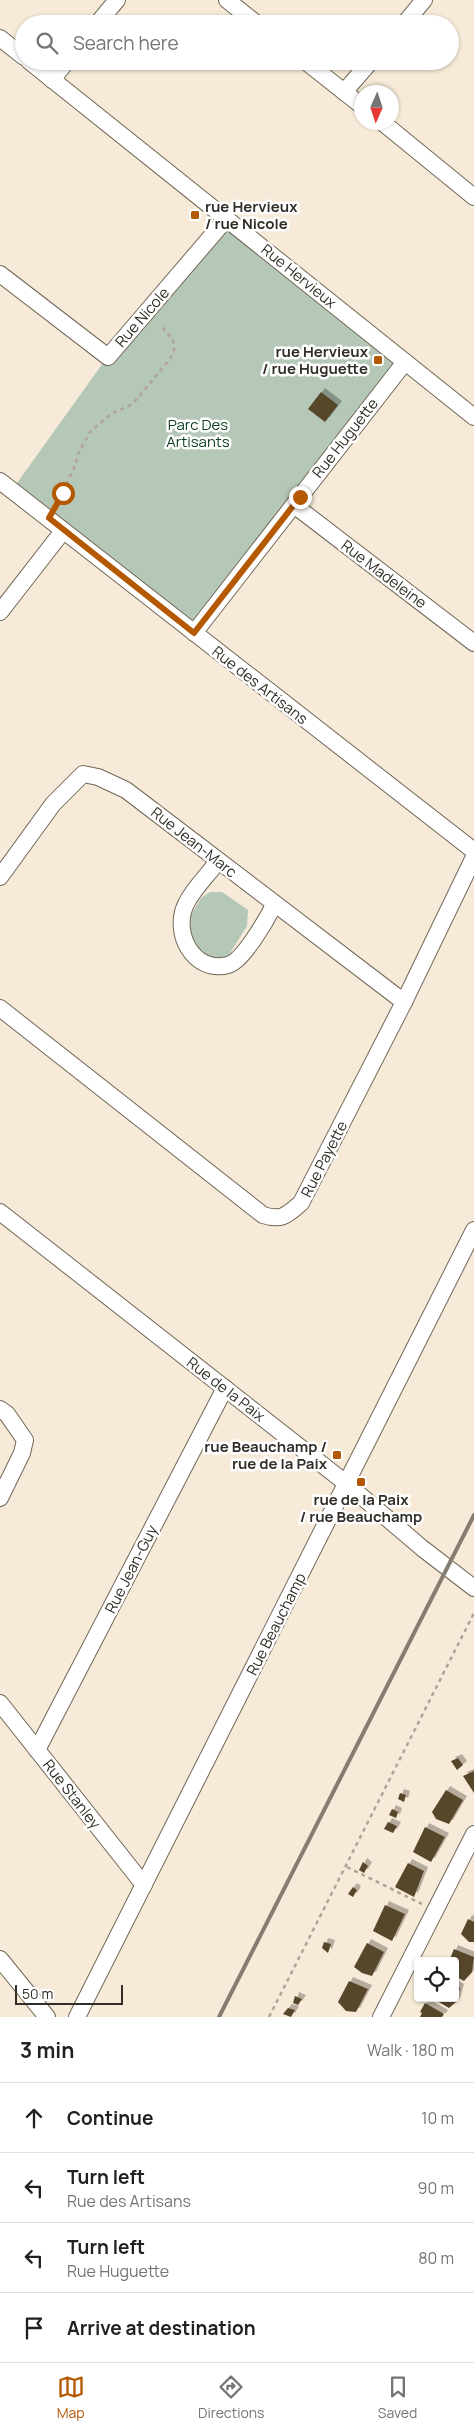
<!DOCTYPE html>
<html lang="en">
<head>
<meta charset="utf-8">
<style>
  body { margin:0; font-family:Manrope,sans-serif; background:#f2f2f2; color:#202124 }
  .controls { position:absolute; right:15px; bottom:15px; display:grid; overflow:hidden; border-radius:5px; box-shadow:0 1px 4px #0004 }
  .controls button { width:45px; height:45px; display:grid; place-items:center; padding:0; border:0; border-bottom:1px solid #e0e0e0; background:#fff; color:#202124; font:25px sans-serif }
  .compass { position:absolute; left:354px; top:85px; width:45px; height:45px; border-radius:50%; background:#fff; box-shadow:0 1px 4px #0004; rotate:183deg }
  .scale { position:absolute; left:15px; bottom:12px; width:108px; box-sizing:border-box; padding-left:5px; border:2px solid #322e27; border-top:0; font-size:14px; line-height:18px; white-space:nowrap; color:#322e27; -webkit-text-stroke:4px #fff; paint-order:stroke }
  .stop { position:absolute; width:15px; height:15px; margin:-11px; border:4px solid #b55802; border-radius:50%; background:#fff }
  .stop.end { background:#b55802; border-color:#fff; box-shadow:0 1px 5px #0008 }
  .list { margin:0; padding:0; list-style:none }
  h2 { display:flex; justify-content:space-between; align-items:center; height:65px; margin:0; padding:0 20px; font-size:21px }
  h2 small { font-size:16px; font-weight:400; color:#757577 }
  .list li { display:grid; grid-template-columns:32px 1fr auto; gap:15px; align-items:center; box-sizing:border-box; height:70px; padding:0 20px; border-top:1px solid #e0e0e0 }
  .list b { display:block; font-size:19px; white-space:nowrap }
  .list p { margin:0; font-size:16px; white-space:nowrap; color:#757577 }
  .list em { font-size:16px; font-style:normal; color:#757577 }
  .icon { flex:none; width:28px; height:28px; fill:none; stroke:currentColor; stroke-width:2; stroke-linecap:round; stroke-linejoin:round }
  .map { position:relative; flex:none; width:474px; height:2017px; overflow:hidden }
  .search { position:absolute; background:#fff; box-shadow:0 1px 4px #0004; left:15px; right:15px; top:15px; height:55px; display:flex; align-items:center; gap:12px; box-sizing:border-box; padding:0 18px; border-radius:28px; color:#757577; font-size:19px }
  .sheet { height:345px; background:#fff }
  nav { display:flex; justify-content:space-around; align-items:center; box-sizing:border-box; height:70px; border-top:1px solid #e0e0e0; background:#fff; font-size:14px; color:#757577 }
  nav a { display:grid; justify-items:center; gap:2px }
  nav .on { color:#b55802 }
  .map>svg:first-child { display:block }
</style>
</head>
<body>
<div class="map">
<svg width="474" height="2017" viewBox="0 0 474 2017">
  <defs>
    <filter id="shadow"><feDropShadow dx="4" dy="-4" stdDeviation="0" flood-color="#0004"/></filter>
  </defs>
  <rect width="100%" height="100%" fill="#f7ead8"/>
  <g fill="#b5c8b8">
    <path d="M227 218 405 361 195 633 12 490 108 356Z"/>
    <path d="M210 892H222L248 910 247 926 227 958C199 963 193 949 184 926L201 898Z"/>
  </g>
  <g fill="#57462b" filter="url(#shadow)">
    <path d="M321 392 338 405 325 422 308 409Z"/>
    <path d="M458 1758 463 1765 457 1770 451 1761Z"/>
    <path d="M474 1771V1793L463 1776Z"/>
    <path d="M446 1790 463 1800 449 1824 436 1819 432 1812Z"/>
    <path d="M400 1793 406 1795 404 1802 398 1799Z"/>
    <path d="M392 1809 398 1812 396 1818 389 1815Z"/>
    <path d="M388 1822 397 1826 393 1833 384 1829Z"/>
    <path d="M425 1827 445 1837 431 1862 413 1852Z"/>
    <path d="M363 1862 368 1866 364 1873 359 1870Z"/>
    <path d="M408 1863 424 1871 414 1897 395 1887Z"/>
    <path d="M353 1887 357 1890 353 1897 348 1894Z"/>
    <path d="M385 1905 405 1914 392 1941 373 1931Z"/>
    <path d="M468 1919 474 1922V1942H469L461 1934Z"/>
    <path d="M324 1942 331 1944 328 1953 322 1948Z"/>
    <path d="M367 1943 384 1952 372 1976 362 1973 354 1967Z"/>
    <path d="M454 1949 474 1957 472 1972 464 1981 455 1976V1961H449Z"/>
    <path d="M349 1981 368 1989 356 2012 346 2011 338 2002Z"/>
    <path d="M455 1985 460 1988 456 2002 449 2008 432 1998H455Z"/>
    <path d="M295 1996 302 1999 298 2005 293 2003Z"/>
    <path d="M425 2003 444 2014 442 2017H420L422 2013 420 2012Z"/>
    <path d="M288 2008 295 2010 291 2017 283 2014Z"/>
  </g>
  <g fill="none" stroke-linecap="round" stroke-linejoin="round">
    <g stroke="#716757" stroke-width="18">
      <g id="street">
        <path d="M227 0 257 24"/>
        <path d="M97 24 117 0"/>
        <path d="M404 24 424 0"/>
        <path d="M0 38 24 57"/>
        <path d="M29 61 474 417"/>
        <path d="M305 61 362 106"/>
        <path d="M52 80 67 61"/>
        <path d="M344 92 371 61"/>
        <path d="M382 122 474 197"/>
        <path d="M0 274 108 357 227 218"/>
        <path d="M0 481 474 851"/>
        <path d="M294 505 474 643"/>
        <path d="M0 612 63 531"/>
        <path d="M194 633 405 362"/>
        <path d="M218 861C208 875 193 889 186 904 172 932 193 974 228 965 243 961 267 919 274 905"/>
        <path d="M0 877 53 804 83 774 98 777 126 790 404 1002"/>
        <path d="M0 1008 263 1215C282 1221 287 1215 301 1203L404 1002 474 857"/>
        <path d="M0 1212 347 1484 422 1548 474 1588"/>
        <path d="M0 1409 7 1414 25 1440 22 1453 0 1498"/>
        <path d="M0 1703 144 1885"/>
        <path d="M37 1750 225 1388"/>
        <path d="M0 1959 47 2017"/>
        <path d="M77 2017 474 1230"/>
        <path d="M381 2017 474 1834"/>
      </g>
    </g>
    <g stroke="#aea497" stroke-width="2.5" stroke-dasharray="4 4" stroke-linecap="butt">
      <path d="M56 506 76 464 77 456 90 432 112 413 129 406 137 399 170 359 174 350 173 340 162 327"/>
      <path d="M347 1867 422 1904"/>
      <path d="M269 2017 474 1613"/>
    </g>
    <use href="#street" stroke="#fff" stroke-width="16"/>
    <path stroke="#857d72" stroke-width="4" d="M219 2017 474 1515"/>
  </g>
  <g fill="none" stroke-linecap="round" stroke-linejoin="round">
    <path stroke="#b55802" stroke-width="6" d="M63 493 49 518 194 633 300 497"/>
  </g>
  <g fill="#b55802" stroke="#fff" stroke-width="2">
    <rect x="190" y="210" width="10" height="10" rx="2.5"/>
    <rect x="373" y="355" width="10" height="10" rx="2.5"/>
    <rect x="332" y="1450" width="10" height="10" rx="2.5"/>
    <rect x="356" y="1477" width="10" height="10" rx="2.5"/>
  </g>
  <g text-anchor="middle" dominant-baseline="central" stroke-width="5" stroke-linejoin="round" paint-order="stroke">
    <g font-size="15" font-weight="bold" fill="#322e27" stroke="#fff" text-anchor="end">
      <text x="205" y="206" text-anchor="start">rue Hervieux<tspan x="205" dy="17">/ rue Nicole</tspan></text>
      <text x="368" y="351">rue Hervieux<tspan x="368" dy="17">/ rue Huguette</tspan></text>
      <text x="327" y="1446">rue Beauchamp /<tspan x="327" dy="17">rue de la Paix</tspan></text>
      <text x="361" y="1499" text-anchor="middle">rue de la Paix<tspan x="361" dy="17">/ rue Beauchamp</tspan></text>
    </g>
    <g font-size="15" fill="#322e27" stroke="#fff">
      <text transform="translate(299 276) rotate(39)">Rue Hervieux</text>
      <text transform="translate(142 317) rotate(-49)">Rue Nicole</text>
      <text transform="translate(345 438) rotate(-52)">Rue Huguette</text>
      <text transform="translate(384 574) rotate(37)">Rue Madeleine</text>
      <text transform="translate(260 685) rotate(38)">Rue des Artisans</text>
      <text transform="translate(194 842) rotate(38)">Rue Jean-Marc</text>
      <text transform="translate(324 1159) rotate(-63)">Rue Payette</text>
      <text transform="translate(226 1389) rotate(38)">Rue de la Paix</text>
      <text transform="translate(131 1569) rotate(-63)">Rue Jean-Guy</text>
      <text transform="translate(276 1624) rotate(-63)">Rue Beauchamp</text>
      <text transform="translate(72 1794) rotate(52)">Rue Stanley</text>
    </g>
    <g font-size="15" fill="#0d3d1c" stroke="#fff">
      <text x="198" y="424">Parc Des<tspan x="198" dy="17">Artisants</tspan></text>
    </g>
  </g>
</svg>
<div class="controls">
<button><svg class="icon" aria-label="locate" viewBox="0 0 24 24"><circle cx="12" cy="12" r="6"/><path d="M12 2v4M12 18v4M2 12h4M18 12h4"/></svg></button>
</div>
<svg class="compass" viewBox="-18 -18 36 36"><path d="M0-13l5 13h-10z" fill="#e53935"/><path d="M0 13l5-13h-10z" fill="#757577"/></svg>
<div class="scale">50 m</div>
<div class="stop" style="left:63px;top:493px"></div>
<div class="stop end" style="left:300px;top:497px"></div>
<div class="search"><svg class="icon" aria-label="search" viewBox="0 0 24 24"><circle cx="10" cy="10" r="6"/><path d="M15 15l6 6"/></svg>Search here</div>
</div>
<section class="sheet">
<h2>3 min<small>Walk · 180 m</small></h2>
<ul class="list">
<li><svg class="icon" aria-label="ahead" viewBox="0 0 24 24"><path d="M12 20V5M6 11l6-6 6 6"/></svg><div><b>Continue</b></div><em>10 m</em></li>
<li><svg class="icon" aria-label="left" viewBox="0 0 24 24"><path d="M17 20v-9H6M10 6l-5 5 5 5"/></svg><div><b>Turn left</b><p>Rue des Artisans</p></div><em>90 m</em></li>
<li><svg class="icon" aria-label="left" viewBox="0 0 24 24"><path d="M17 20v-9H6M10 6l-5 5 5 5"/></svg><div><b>Turn left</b><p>Rue Huguette</p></div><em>80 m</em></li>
<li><svg class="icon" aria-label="arrive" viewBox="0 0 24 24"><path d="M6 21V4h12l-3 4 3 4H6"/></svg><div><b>Arrive at destination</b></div></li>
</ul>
</section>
<nav>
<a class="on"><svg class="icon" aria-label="map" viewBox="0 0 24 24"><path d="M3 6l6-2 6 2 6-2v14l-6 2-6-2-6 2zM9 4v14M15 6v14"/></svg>Map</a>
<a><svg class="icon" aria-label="directions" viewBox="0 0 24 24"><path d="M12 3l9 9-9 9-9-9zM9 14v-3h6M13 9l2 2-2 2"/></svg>Directions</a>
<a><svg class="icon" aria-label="saved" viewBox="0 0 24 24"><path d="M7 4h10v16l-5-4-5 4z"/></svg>Saved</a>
</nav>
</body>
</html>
